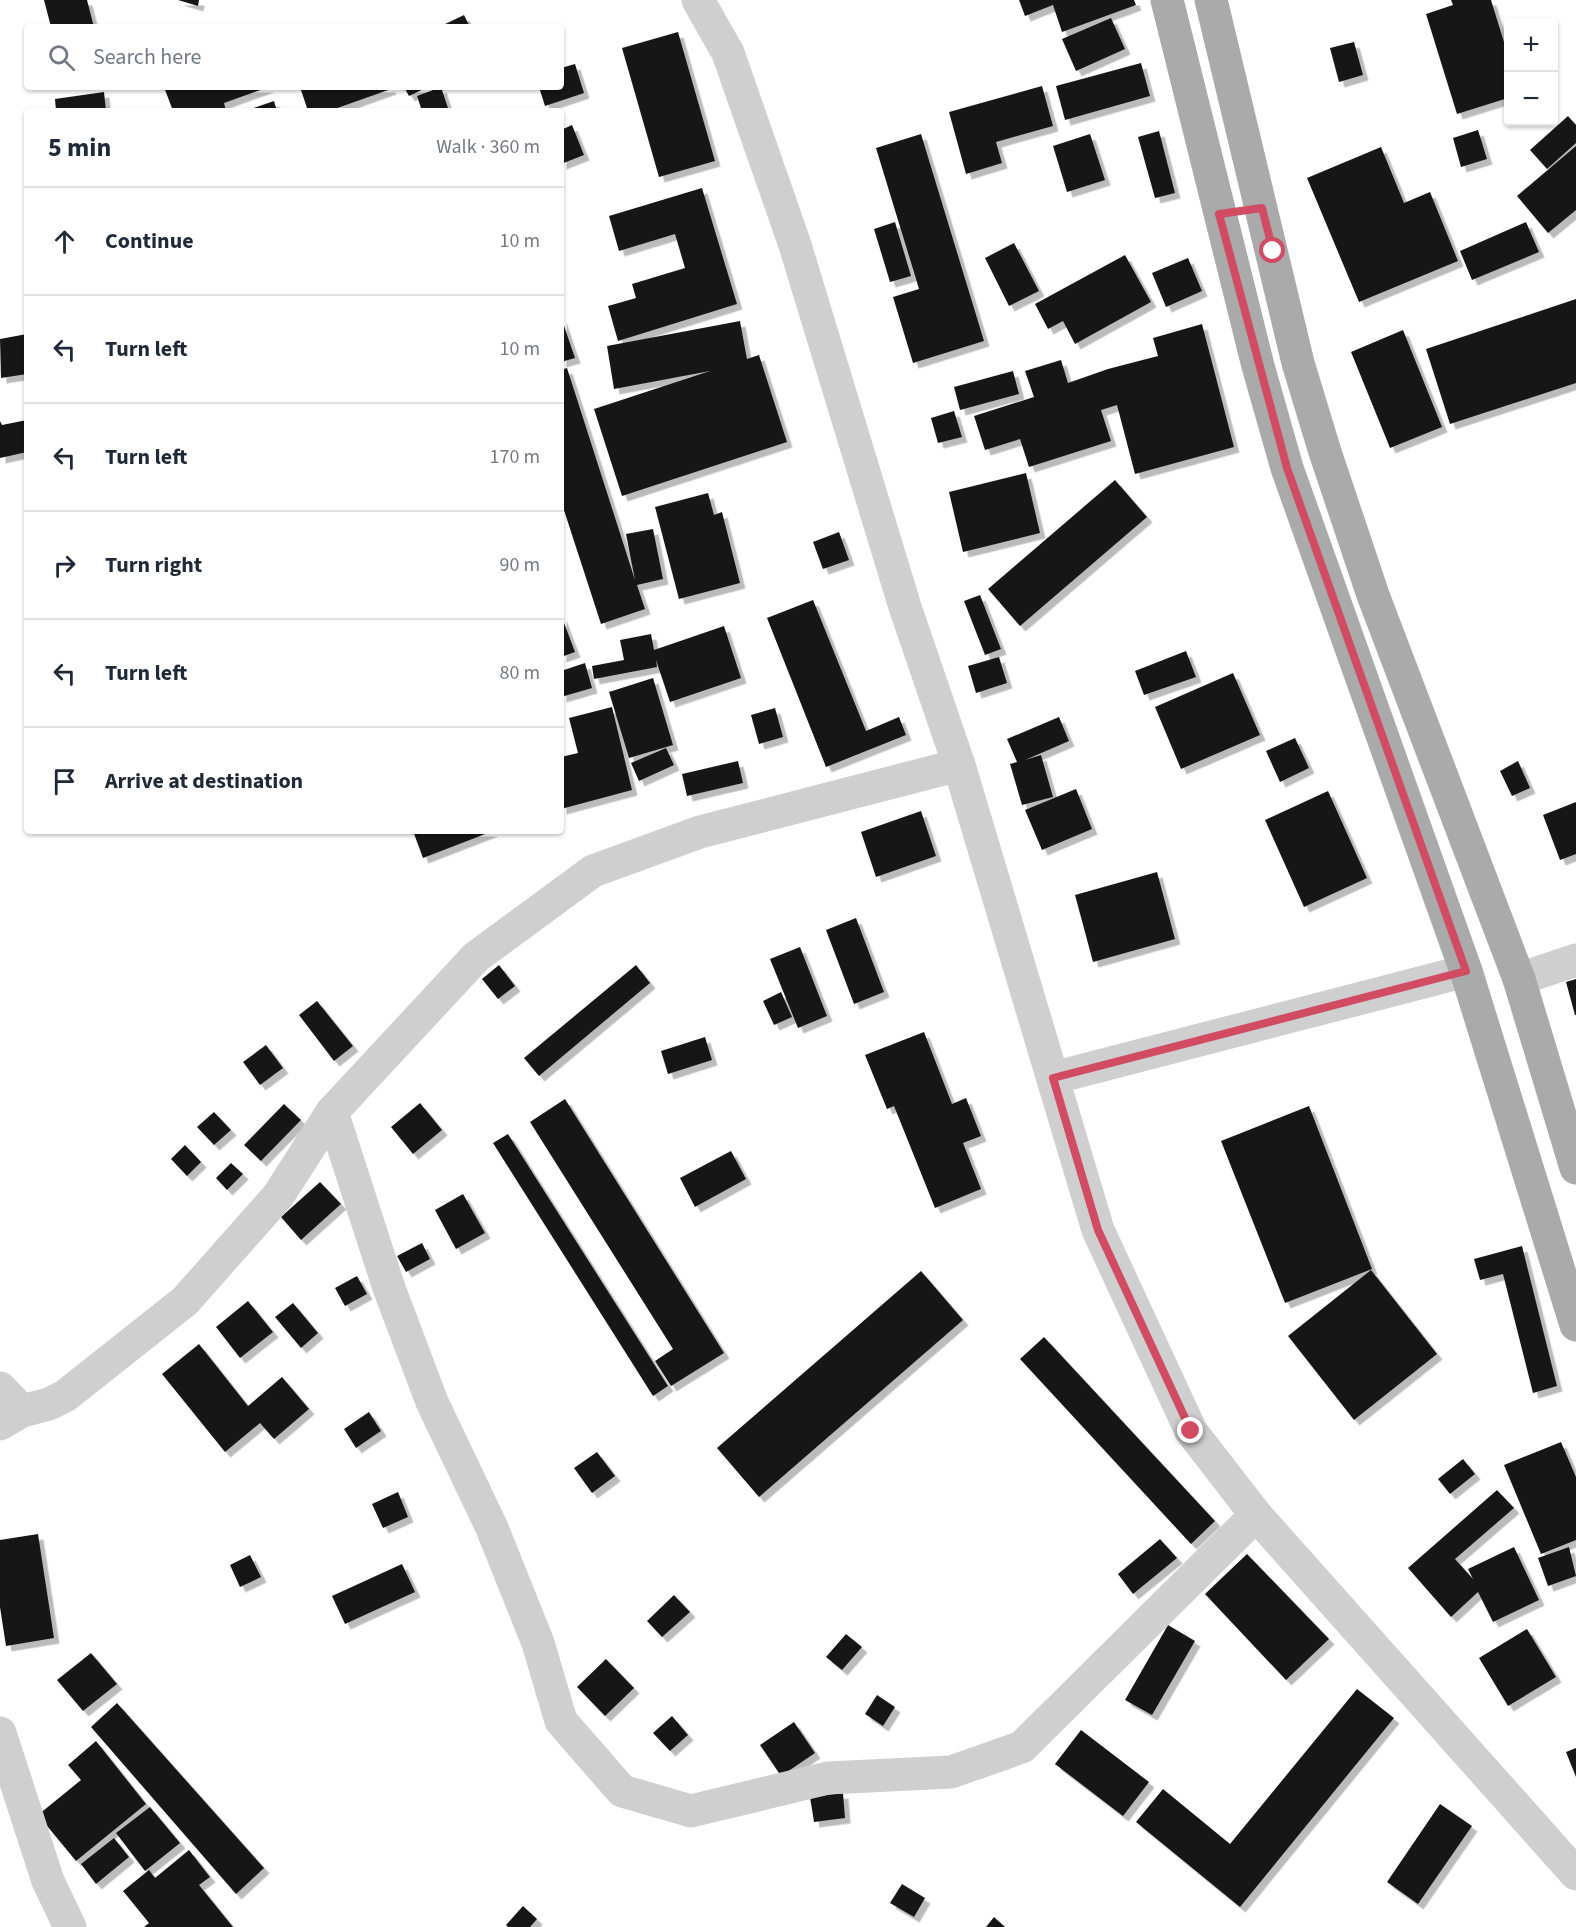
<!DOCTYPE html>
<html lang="en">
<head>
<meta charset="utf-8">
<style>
  body { margin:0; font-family:"Source Sans 3",sans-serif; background:#f6f6f7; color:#1f2937 }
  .controls { position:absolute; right:18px; top:18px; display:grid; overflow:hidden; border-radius:6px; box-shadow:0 2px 4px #0004 }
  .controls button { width:54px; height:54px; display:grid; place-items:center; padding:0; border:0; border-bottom:2px solid #e0e1e3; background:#fff; color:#1f2937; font:30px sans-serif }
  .stop { position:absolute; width:18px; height:18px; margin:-14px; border:4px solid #d14c63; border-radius:50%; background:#fff }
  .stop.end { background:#d14c63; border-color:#fff; box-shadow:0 2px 6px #0008 }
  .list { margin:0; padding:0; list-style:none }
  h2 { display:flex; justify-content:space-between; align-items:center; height:78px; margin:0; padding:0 24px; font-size:26px }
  h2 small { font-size:20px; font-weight:400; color:#747a83 }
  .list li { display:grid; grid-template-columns:39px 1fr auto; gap:18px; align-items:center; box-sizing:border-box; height:108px; padding:0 24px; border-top:2px solid #e0e1e3 }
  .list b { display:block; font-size:22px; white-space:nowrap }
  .list em { font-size:20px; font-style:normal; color:#747a83 }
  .icon { flex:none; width:33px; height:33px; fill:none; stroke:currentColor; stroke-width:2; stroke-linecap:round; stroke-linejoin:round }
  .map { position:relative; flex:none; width:1576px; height:1927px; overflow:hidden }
  .search { position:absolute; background:#fff; box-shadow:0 2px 4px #0004; left:24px; top:24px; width:540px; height:66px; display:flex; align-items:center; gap:15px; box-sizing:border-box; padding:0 21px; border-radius:6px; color:#747a83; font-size:22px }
  .panel { position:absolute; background:#fff; box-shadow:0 2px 4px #0004; left:24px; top:108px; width:540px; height:726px; border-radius:6px }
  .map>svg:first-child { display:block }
</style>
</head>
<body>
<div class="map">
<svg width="1576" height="1927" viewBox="0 0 1576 1927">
  <defs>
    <filter id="shadow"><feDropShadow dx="5.5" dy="5.5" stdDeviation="0" flood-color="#0004"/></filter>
  </defs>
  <rect width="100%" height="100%" fill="#fff"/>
  <g fill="#191919" filter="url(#shadow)">
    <path d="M44 0H87L94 27H51Z"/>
    <path d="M178 0H199L198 6Z"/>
    <path d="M1019 0H1134L1136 5 1062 32 1053 5 1025 16Z"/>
    <path d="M1451 0H1491L1508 55V98L1457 114 1426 14 1453 5Z"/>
    <path d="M464 15 470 27H439Z"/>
    <path d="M1111 18 1125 49 1076 71 1062 39Z"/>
    <path d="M678 32 715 161 659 177 622 48Z"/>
    <path d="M1354 42 1363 75 1339 82 1330 48Z"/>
    <path d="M1141 63 1150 96 1065 120 1056 86Z"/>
    <path d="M575 64 584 93 545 106 539 87H561V68Z"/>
    <path d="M1042 86 1053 126 996 142 1002 163 966 174 949 112Z"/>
    <path d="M164 87H269L224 103 226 111H173Z"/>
    <path d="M300 87H390L391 89 329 111H308Z"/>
    <path d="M404 87H428L409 96Z"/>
    <path d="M441 87 449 111H422L417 96Z"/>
    <path d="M104 92 106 111H56L55 99Z"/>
    <path d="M274 101 277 111H245Z"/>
    <path d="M1568 116 1576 125V143L1547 169 1530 150Z"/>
    <path d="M572 125 584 155 561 164V130Z"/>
    <path d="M1478 130 1487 159 1461 167 1453 138Z"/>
    <path d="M1159 131 1175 193 1155 198 1138 137Z"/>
    <path d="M921 134 984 341 913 363 893 297 919 289 876 148Z"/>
    <path d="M1090 134 1105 180 1067 192 1053 146Z"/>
    <path d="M1576 146V210L1548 233 1517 196Z"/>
    <path d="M1381 147 1404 203 1430 192 1458 261 1359 302 1307 178Z"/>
    <path d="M702 188 737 304 618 341 608 306 636 298 632 284 685 268 675 234 619 251 609 216Z"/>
    <path d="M895 222 911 276 890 282 874 229Z"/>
    <path d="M1526 222 1539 252 1472 280 1460 251Z"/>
    <path d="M1014 243 1039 291 1009 306 985 258Z"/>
    <path d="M1125 255 1151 302 1075 344 1063 321 1048 329 1035 304Z"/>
    <path d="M1188 258 1202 291 1166 307 1152 273Z"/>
    <path d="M24 295H27V320L25 321Z"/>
    <path d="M1576 299V383L1450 424 1426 349Z"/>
    <path d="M561 317 575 358 561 362Z"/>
    <path d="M740 321 747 359 759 355 787 442 622 496 594 409 710 371 614 389 607 346Z"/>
    <path d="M1202 324 1234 447 1135 474 1117 405 1101 410 1111 441 1029 467 1020 439 985 450 974 416 1034 397 1025 371 1061 360 1068 383 1108 369 1158 356 1153 338Z"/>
    <path d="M1403 330 1442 427 1390 448 1351 352Z"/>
    <path d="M27 334V374L1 378 0 339Z"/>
    <path d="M567 368 635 580 626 534 653 529 663 579 637 585 645 609 601 624 561 501V370Z"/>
    <path d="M1013 371 1019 394 960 410 954 387Z"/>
    <path d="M954 411 962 437 938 443 931 418Z"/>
    <path d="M27 420V452L0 458V421L2 425Z"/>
    <path d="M1026 473 1040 533 963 552 949 492Z"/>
    <path d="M1115 480 1147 517 1020 626 988 589Z"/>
    <path d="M708 493 714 515 722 512 740 583 679 599 655 507Z"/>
    <path d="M839 532 849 560 823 569 813 542Z"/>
    <path d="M980 595 1001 649 985 655 964 601Z"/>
    <path d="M813 600 866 731 899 717 906 735 826 767 767 618Z"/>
    <path d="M561 615 575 652 561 657Z"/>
    <path d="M724 626 741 678 670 702 656 660 657 667 594 679 592 666 624 660 620 640 651 634 654 650Z"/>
    <path d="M1186 651 1196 677 1144 695 1135 671Z"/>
    <path d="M999 657 1007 683 976 693 968 666Z"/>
    <path d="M585 663 592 688 561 697V671Z"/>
    <path d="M1233 673 1260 735 1181 769 1155 707Z"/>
    <path d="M653 678 673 745 629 758 609 692Z"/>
    <path d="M612 707 632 790 561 809V757L578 753 569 718Z"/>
    <path d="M775 708 783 737 759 744 751 715Z"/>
    <path d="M1059 717 1069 741 1025 760 1041 755 1053 797 1022 805 1010 764 1017 762 1007 739Z"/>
    <path d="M1295 738 1309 768 1280 782 1266 751Z"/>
    <path d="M666 748 674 765 639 781 631 763Z"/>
    <path d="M738 761 743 783 687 796 682 774Z"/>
    <path d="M1518 761 1530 788 1512 796 1500 771Z"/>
    <path d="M1076 789 1092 829 1042 850 1025 810Z"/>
    <path d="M1328 791 1367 878 1304 907 1265 820Z"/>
    <path d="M1576 802V854L1560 860 1543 815Z"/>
    <path d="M921 811 936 856 876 877 861 832Z"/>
    <path d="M413 831H493L423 858Z"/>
    <path d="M1157 872 1175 939 1093 962 1075 895Z"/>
    <path d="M856 918 884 992 854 1004 826 930Z"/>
    <path d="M800 947 827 1016 798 1028 770 959Z"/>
    <path d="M499 965 515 986 498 999 482 979Z"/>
    <path d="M636 965 650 983 539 1076 524 1058Z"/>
    <path d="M1576 979V1015H1575L1566 982Z"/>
    <path d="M781 992 792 1017 774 1025 763 1001Z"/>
    <path d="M317 1001 353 1046 334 1061 299 1015Z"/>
    <path d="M924 1032 952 1104 966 1098 981 1136 963 1143 981 1189 935 1208 894 1106 887 1109 865 1055Z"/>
    <path d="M705 1037 712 1060 668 1074 661 1051Z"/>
    <path d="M266 1045 283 1068 260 1085 243 1062Z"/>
    <path d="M565 1099 724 1353 671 1386 655 1361 673 1349 530 1122Z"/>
    <path d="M420 1103 442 1130 413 1154 391 1127Z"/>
    <path d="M284 1104 301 1120 261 1161 244 1145Z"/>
    <path d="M1309 1106 1372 1269 1285 1303 1221 1141Z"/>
    <path d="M214 1112 231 1130 214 1145 197 1127Z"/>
    <path d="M508 1134 668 1386 653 1396 493 1143Z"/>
    <path d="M185 1145 201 1162 187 1176 171 1159Z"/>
    <path d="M731 1151 746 1179 695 1207 680 1178Z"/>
    <path d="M231 1163 243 1174 227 1190 216 1178Z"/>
    <path d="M320 1182 341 1204 301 1240 281 1217Z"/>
    <path d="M463 1194 485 1233 456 1249 435 1210Z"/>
    <path d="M422 1243 430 1259 406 1272 397 1256Z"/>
    <path d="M1522 1246 1557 1386 1533 1393 1503 1274 1480 1280 1474 1259Z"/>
    <path d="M1371 1270 1437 1354 1354 1420 1288 1336Z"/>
    <path d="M921 1271 963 1320 759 1497 717 1448Z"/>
    <path d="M357 1276 367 1294 345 1306 335 1288Z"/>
    <path d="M248 1301 273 1332 240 1358 216 1327Z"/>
    <path d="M293 1303 318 1333 301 1348 275 1317Z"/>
    <path d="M1044 1337 1215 1521 1191 1544 1020 1359Z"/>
    <path d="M199 1344 248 1406 282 1377 309 1409 274 1439 260 1423 225 1452 162 1374Z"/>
    <path d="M369 1412 381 1431 356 1448 344 1429Z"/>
    <path d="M1561 1442 1576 1477V1540L1541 1554 1504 1465Z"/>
    <path d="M597 1452 615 1476 592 1493 574 1468Z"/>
    <path d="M1463 1459 1475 1474 1450 1494 1438 1479Z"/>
    <path d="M1497 1490 1514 1508 1455 1559 1473 1579 1468 1569 1514 1547 1539 1600 1493 1622 1478 1592 1451 1617 1408 1568Z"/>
    <path d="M398 1492 408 1517 383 1528 372 1504Z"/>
    <path d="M38 1534 54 1638 6 1646 0 1607V1540Z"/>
    <path d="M1160 1539 1177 1558 1133 1594 1118 1574Z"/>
    <path d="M1569 1547 1576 1576 1548 1586 1538 1558Z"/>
    <path d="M1247 1554 1329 1639 1286 1680 1205 1594Z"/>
    <path d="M250 1555 261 1577 240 1587 230 1565Z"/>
    <path d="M402 1564 415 1592 345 1624 332 1596Z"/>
    <path d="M674 1595 690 1612 662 1637 647 1621Z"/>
    <path d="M1168 1625 1195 1641 1152 1715 1125 1700Z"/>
    <path d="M1527 1629 1556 1677 1508 1706 1479 1658Z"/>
    <path d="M846 1634 862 1647 842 1670 826 1657Z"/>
    <path d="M91 1653 117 1684 83 1711 57 1680Z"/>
    <path d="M606 1659 634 1688 605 1716 577 1687Z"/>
    <path d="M1357 1689 1394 1718 1240 1907 1136 1822 1163 1789 1230 1844Z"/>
    <path d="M877 1695 895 1707 883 1726 865 1714Z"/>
    <path d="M117 1703 264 1868 236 1894 91 1727Z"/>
    <path d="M672 1716 688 1735 670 1751 653 1733Z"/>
    <path d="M794 1722 815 1753 781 1776 760 1745Z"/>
    <path d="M1081 1730 1149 1782 1123 1816 1055 1764Z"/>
    <path d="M96 1741 146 1804 76 1861 38 1815 81 1780 68 1765Z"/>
    <path d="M1576 1748V1777L1566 1752Z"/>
    <path d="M843 1793 845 1818 814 1822 810 1797Z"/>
    <path d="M1440 1804 1472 1826 1418 1904 1387 1882Z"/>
    <path d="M150 1807 180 1843 145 1871 116 1833Z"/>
    <path d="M114 1838 129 1857 96 1884 81 1864Z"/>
    <path d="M189 1850 210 1877 199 1885 233 1927H144L149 1923 123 1891 149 1870 155 1878Z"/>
    <path d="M902 1884 925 1898 914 1917 890 1903Z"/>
    <path d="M523 1906 537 1919 530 1927H508L506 1925Z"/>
    <path d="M994 1917 1005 1927H986Z"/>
  </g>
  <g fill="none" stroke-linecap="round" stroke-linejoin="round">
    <g stroke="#cfcfcf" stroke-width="33">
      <path d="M698 0 728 53 795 245 905 607 959 765 1098 1230 1191 1431 1256 1515 1576 1874"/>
      <path d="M1519 979 1576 960"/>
      <path d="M1053 1078 1466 971"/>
      <path d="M332 1112 389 1288 432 1402 492 1528 538 1643 561 1721 622 1791 691 1811 828 1778 951 1772 1022 1747 1256 1515"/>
      <path d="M0 1388 22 1411"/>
      <path d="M0 1424 22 1411 49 1404 65 1396 185 1301 278 1196 332 1112 476 957 593 871 700 832 959 765"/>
      <path d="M0 1733 48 1881 70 1927"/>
    </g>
    <g stroke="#aaa" stroke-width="33">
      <path d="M1167 0 1258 366 1287 468 1466 971 1576 1325"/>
      <path d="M1211 0 1298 363 1325 452 1373 595 1519 979 1576 1168"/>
    </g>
  </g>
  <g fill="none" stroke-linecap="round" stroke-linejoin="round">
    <path stroke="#d14c63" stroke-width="8" d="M1191 1431 1098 1230 1053 1078 1466 971 1287 468 1219 214 1262 208 1273 251"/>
  </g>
</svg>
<div class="controls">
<button>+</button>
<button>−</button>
</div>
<div class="stop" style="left:1273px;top:251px"></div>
<div class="stop end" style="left:1191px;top:1431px"></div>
<div class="search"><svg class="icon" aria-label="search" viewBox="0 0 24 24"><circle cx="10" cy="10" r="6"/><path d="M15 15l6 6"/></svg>Search here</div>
<section class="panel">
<h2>5 min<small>Walk · 360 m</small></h2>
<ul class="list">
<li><svg class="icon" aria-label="ahead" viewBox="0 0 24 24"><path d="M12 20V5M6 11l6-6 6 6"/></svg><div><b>Continue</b></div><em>10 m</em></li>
<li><svg class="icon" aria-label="left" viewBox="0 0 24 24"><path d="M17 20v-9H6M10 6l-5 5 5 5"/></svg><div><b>Turn left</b></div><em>10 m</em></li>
<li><svg class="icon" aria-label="left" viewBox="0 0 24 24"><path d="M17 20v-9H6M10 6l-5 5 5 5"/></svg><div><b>Turn left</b></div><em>170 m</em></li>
<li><svg class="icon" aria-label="right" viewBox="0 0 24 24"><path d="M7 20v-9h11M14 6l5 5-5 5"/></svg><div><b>Turn right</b></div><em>90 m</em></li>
<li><svg class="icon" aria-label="left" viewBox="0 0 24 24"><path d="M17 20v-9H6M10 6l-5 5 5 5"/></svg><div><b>Turn left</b></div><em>80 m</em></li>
<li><svg class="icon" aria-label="arrive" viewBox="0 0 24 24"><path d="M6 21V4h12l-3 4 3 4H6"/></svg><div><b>Arrive at destination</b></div></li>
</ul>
</section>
</div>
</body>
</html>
